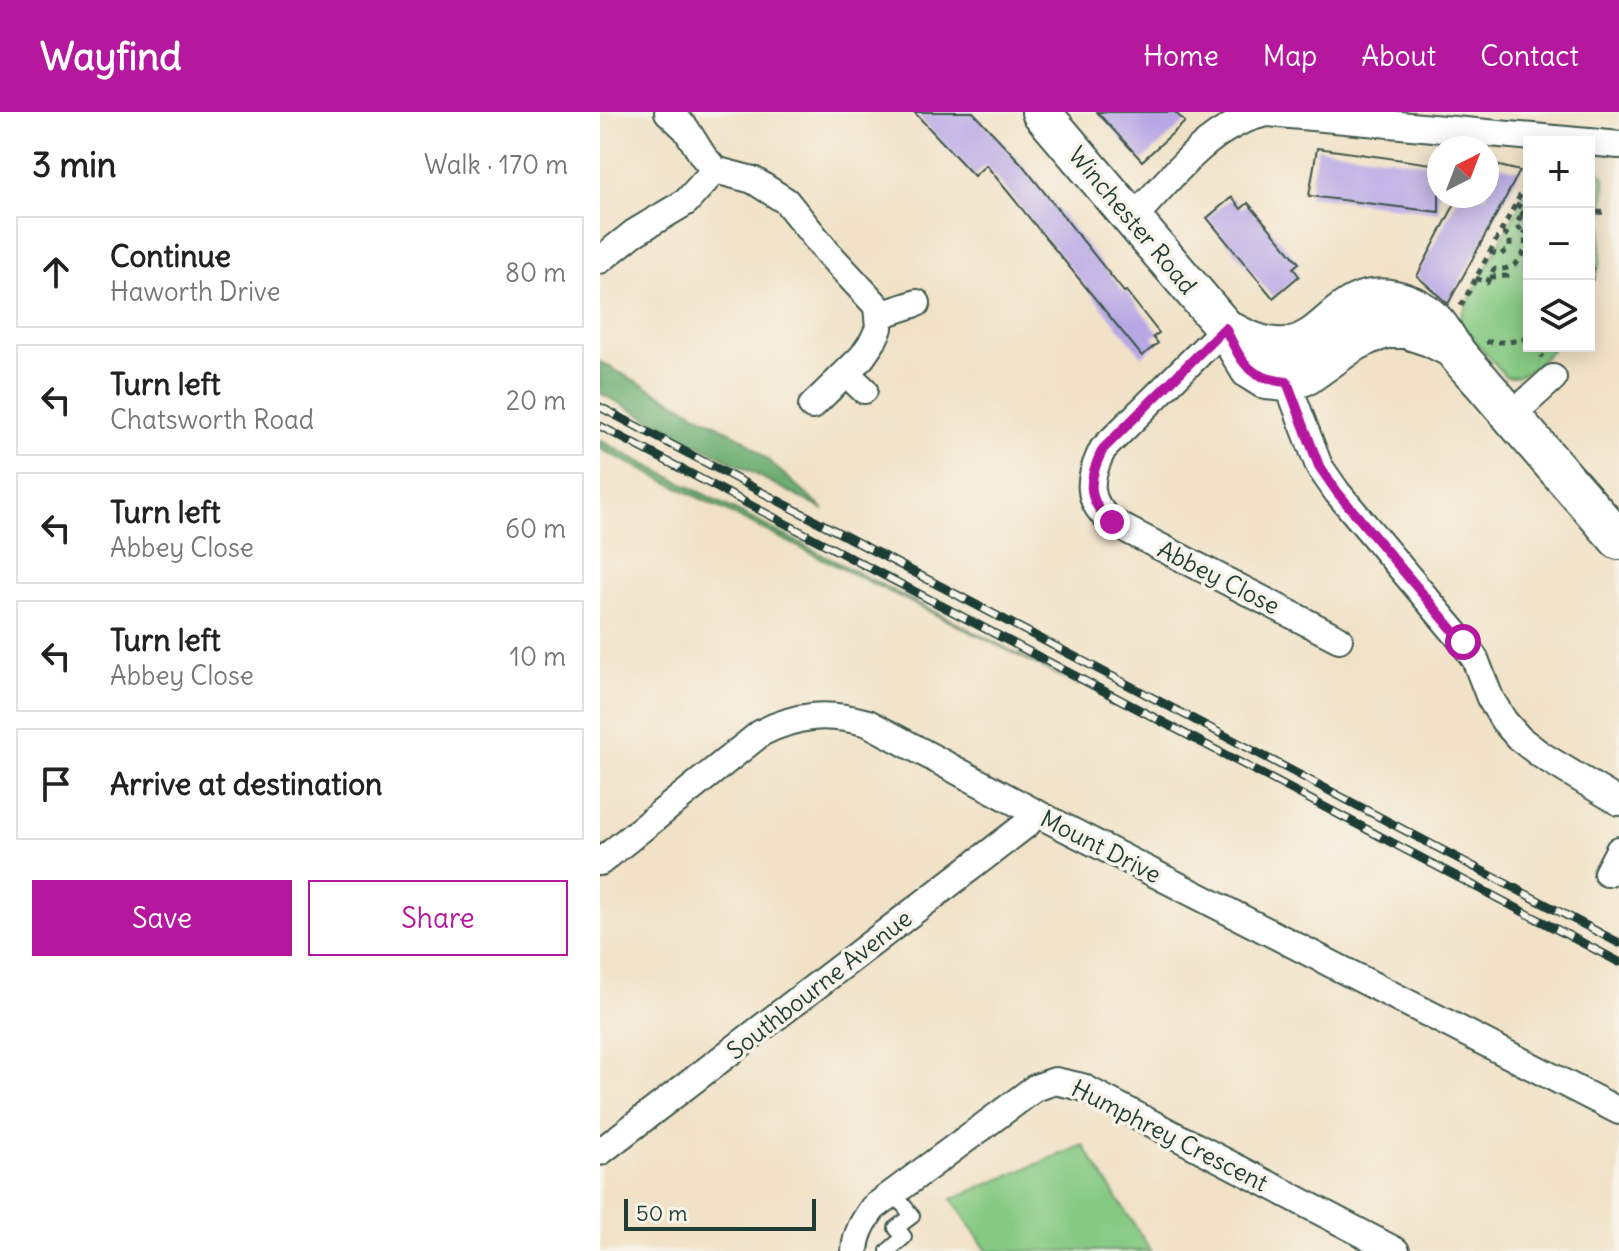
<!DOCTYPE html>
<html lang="en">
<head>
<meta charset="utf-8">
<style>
  body { margin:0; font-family:Delius,sans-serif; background:#f6f6f6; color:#222 }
  .controls { position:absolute; right:24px; top:24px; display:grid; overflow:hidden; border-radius:0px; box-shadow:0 4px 20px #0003 }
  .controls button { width:72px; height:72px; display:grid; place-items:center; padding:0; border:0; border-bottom:2px solid #e0e0e0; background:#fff; color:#222; font:40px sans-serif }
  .compass { position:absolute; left:827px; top:24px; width:72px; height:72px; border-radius:50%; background:#fff; box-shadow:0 4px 20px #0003; rotate:42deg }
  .scale { position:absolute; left:24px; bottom:20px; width:192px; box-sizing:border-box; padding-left:8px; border:4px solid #1f3d34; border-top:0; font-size:22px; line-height:28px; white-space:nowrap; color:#1f3d34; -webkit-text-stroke:6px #f7f3e8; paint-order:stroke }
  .stop { position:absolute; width:24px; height:24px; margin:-18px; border:6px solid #b5179e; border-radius:50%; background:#fff }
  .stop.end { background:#b5179e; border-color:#fff; box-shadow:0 2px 8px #0008 }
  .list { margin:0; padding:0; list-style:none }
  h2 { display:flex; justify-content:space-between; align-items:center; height:104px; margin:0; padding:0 32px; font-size:34px }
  h2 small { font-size:26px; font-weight:400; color:#767676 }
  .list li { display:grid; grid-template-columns:52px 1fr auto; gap:24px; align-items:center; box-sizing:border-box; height:112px; margin:0 16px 16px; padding:0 16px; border:2px solid #e0e0e0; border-radius:0px }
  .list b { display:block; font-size:30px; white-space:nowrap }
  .list p { margin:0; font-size:26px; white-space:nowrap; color:#767676 }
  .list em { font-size:26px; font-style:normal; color:#767676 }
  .actions { display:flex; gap:16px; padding:24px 32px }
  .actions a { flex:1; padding:18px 0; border:2px solid #b5179e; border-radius:0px; text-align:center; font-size:28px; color:#b5179e }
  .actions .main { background:#b5179e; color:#fff }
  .icon { flex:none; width:44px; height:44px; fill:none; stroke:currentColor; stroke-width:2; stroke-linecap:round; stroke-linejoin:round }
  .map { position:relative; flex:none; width:1019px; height:1139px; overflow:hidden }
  header { display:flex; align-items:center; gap:48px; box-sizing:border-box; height:112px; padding:0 40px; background:#b5179e; color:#fff }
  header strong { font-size:38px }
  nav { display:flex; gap:44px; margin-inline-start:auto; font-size:28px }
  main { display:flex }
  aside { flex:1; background:#fff }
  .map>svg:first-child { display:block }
</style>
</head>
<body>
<header>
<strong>Wayfind</strong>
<nav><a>Home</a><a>Map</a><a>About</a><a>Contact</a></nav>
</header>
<main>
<aside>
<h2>3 min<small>Walk · 170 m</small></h2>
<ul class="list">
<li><svg class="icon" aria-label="ahead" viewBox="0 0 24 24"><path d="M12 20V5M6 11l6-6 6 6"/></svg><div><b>Continue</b><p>Haworth Drive</p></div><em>80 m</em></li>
<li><svg class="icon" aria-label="left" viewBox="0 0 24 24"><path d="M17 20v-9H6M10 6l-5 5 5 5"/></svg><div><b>Turn left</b><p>Chatsworth Road</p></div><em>20 m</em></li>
<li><svg class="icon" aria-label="left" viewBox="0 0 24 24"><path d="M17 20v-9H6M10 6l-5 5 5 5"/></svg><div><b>Turn left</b><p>Abbey Close</p></div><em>60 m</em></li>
<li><svg class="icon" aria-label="left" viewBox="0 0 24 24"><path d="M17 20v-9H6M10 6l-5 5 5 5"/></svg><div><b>Turn left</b><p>Abbey Close</p></div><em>10 m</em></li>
<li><svg class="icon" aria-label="arrive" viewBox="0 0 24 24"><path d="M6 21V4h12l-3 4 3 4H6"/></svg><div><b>Arrive at destination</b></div></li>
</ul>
<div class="actions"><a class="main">Save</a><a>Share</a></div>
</aside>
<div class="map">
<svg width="1019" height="1139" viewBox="0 0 1019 1139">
  <rect width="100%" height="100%" fill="#f7f3e8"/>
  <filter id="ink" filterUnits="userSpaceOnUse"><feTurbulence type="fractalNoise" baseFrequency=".0125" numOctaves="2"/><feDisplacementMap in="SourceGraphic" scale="16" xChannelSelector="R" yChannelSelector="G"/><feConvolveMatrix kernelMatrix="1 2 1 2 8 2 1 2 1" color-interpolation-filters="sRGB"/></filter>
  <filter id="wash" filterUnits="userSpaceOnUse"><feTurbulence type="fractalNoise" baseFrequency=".006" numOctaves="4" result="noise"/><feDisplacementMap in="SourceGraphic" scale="32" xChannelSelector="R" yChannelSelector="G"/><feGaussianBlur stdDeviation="1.8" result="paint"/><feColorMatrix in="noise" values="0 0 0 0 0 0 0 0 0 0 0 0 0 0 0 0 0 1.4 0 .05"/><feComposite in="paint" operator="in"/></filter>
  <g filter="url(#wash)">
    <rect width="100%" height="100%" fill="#f1e2c7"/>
    <g fill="#86c983" stroke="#52835c" stroke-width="2">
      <path d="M989 57C998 58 1004 61 1005 71L1000 152 989 180Z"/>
      <path d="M929 75V234H955C943 247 924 270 905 264L858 209Z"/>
      <path d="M483 1033 551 1139H387L352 1087Z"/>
    </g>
    <g fill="#6cad71" stroke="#467552" stroke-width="2">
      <path d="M0 250 144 327 224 398 0 281Z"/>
      <path d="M0 328 27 343 480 574 0 337Z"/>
    </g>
    <g id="blocks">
      <g fill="#b7a7e5">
        <path d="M314 0H373L420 50 524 180 526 179 559 221 553 225 558 231 542 244 386 53 374 64Z"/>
        <path d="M497 0H575L585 10 542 49Z"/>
        <path d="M717 36 839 53V100L709 84Z"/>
        <path d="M887 51 920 59 848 192 817 164 859 84H887Z"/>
        <path d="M632 85 641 97 648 91 699 151 693 156 699 164 673 186 607 106Z"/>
      </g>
    </g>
  </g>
  <g filter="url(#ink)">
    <use href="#blocks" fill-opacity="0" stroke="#3e564a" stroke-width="2"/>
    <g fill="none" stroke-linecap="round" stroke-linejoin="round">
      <g stroke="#3e564a" stroke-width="18">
        <path id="lane" d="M288 1139 304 1125 296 1116 312 1104 294 1081"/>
      </g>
      <g stroke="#3e564a" stroke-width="30">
        <g id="street">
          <path d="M68 0 86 17 103 44 115 58 153 68 186 89 227 140 277 194 279 216 273 229 262 245 212 294"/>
          <path d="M989 30 1019 33"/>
          <path d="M533 106C572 66 610 11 668 1L988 30"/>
          <path d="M0 148 34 121 86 90 115 58"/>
          <path d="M280 203 317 191"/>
          <path d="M625 216 503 337C488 366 485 389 512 410L739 527"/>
          <path d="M246 261 264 278"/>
          <path d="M687 270 719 354 737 380 863 530 875 547 890 586 904 609 919 626 941 643 1019 690"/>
          <path d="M911 304 953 266"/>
          <path d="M0 750 161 621C198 602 228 600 268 611L436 701 1019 999"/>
          <path d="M1007 761 1019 738"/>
          <path d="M0 1040 427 712 436 701"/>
          <path d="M255 1139C256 1122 263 1110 273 1096L435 976 455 969 482 975 796 1139"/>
        </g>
      </g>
      <g stroke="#3e564a" stroke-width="42">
        <g id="secondary">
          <path d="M441 0 625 216 650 258 666 268 687 270 707 263 749 233 768 223 786 217H806L830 225 854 237"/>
          <path d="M625 216C727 277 721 172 795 188 809 191 822 198 833 208 842 216 847 228 854 238 862 249 873 260 882 270 927 323 973 375 1019 428"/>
        </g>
      </g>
      <g stroke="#3e564a" stroke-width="5" stroke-dasharray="6 6" stroke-linecap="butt">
        <path d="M916 92 925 98 921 104 929 111"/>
        <path d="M997 100 1009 101"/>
        <path d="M921 104 916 113 924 121"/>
        <path d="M890 140 900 143 910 136V125L901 119"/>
        <path d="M989 156 995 158 989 172"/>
        <path d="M890 165 907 164 905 158"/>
        <path d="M876 166 887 171 894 157C916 160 930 142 924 121L929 118"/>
        <path d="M861 194 929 67"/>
        <path d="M886 230H909L929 226"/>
        <path d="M934 234 943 245"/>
      </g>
      <use href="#lane" stroke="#fff" stroke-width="14"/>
      <use href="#street" stroke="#fff" stroke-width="26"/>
      <use href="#secondary" stroke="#fff" stroke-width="38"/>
      <g stroke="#1f3d34" stroke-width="9">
        <g id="rail">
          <path d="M0 295 1019 831"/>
          <path d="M0 314 1019 850"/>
        </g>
      </g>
      <use href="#rail" stroke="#f7f3e8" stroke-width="6" stroke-dasharray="18" stroke-linecap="butt"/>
    </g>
  </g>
  <g fill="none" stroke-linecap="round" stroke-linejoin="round" filter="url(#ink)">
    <path stroke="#b5179e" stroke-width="10" d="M512 410C485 389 488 366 503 337L625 216C642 250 647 266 687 270L719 354 737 380 863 530"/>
  </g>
  <g text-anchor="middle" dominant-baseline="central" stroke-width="7" stroke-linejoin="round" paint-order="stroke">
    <g font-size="24" fill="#1f3d34" stroke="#f7f3e8">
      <text transform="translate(533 108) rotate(50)">Winchester Road</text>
      <text transform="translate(619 465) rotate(27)">Abbey Close</text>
      <text transform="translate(501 734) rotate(27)">Mount Drive</text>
      <text transform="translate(219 872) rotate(-38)">Southbourne Avenue</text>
      <text transform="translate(570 1023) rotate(27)">Humphrey Crescent</text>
    </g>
  </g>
</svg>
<div class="controls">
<button>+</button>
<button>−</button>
<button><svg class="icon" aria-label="layers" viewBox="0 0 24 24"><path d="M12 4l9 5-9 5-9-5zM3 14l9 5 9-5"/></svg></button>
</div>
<svg class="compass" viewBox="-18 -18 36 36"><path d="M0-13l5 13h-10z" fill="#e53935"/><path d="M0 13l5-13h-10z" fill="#767676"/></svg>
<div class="scale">50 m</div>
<div class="stop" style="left:863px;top:530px"></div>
<div class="stop end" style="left:512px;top:410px"></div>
</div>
</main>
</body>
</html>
